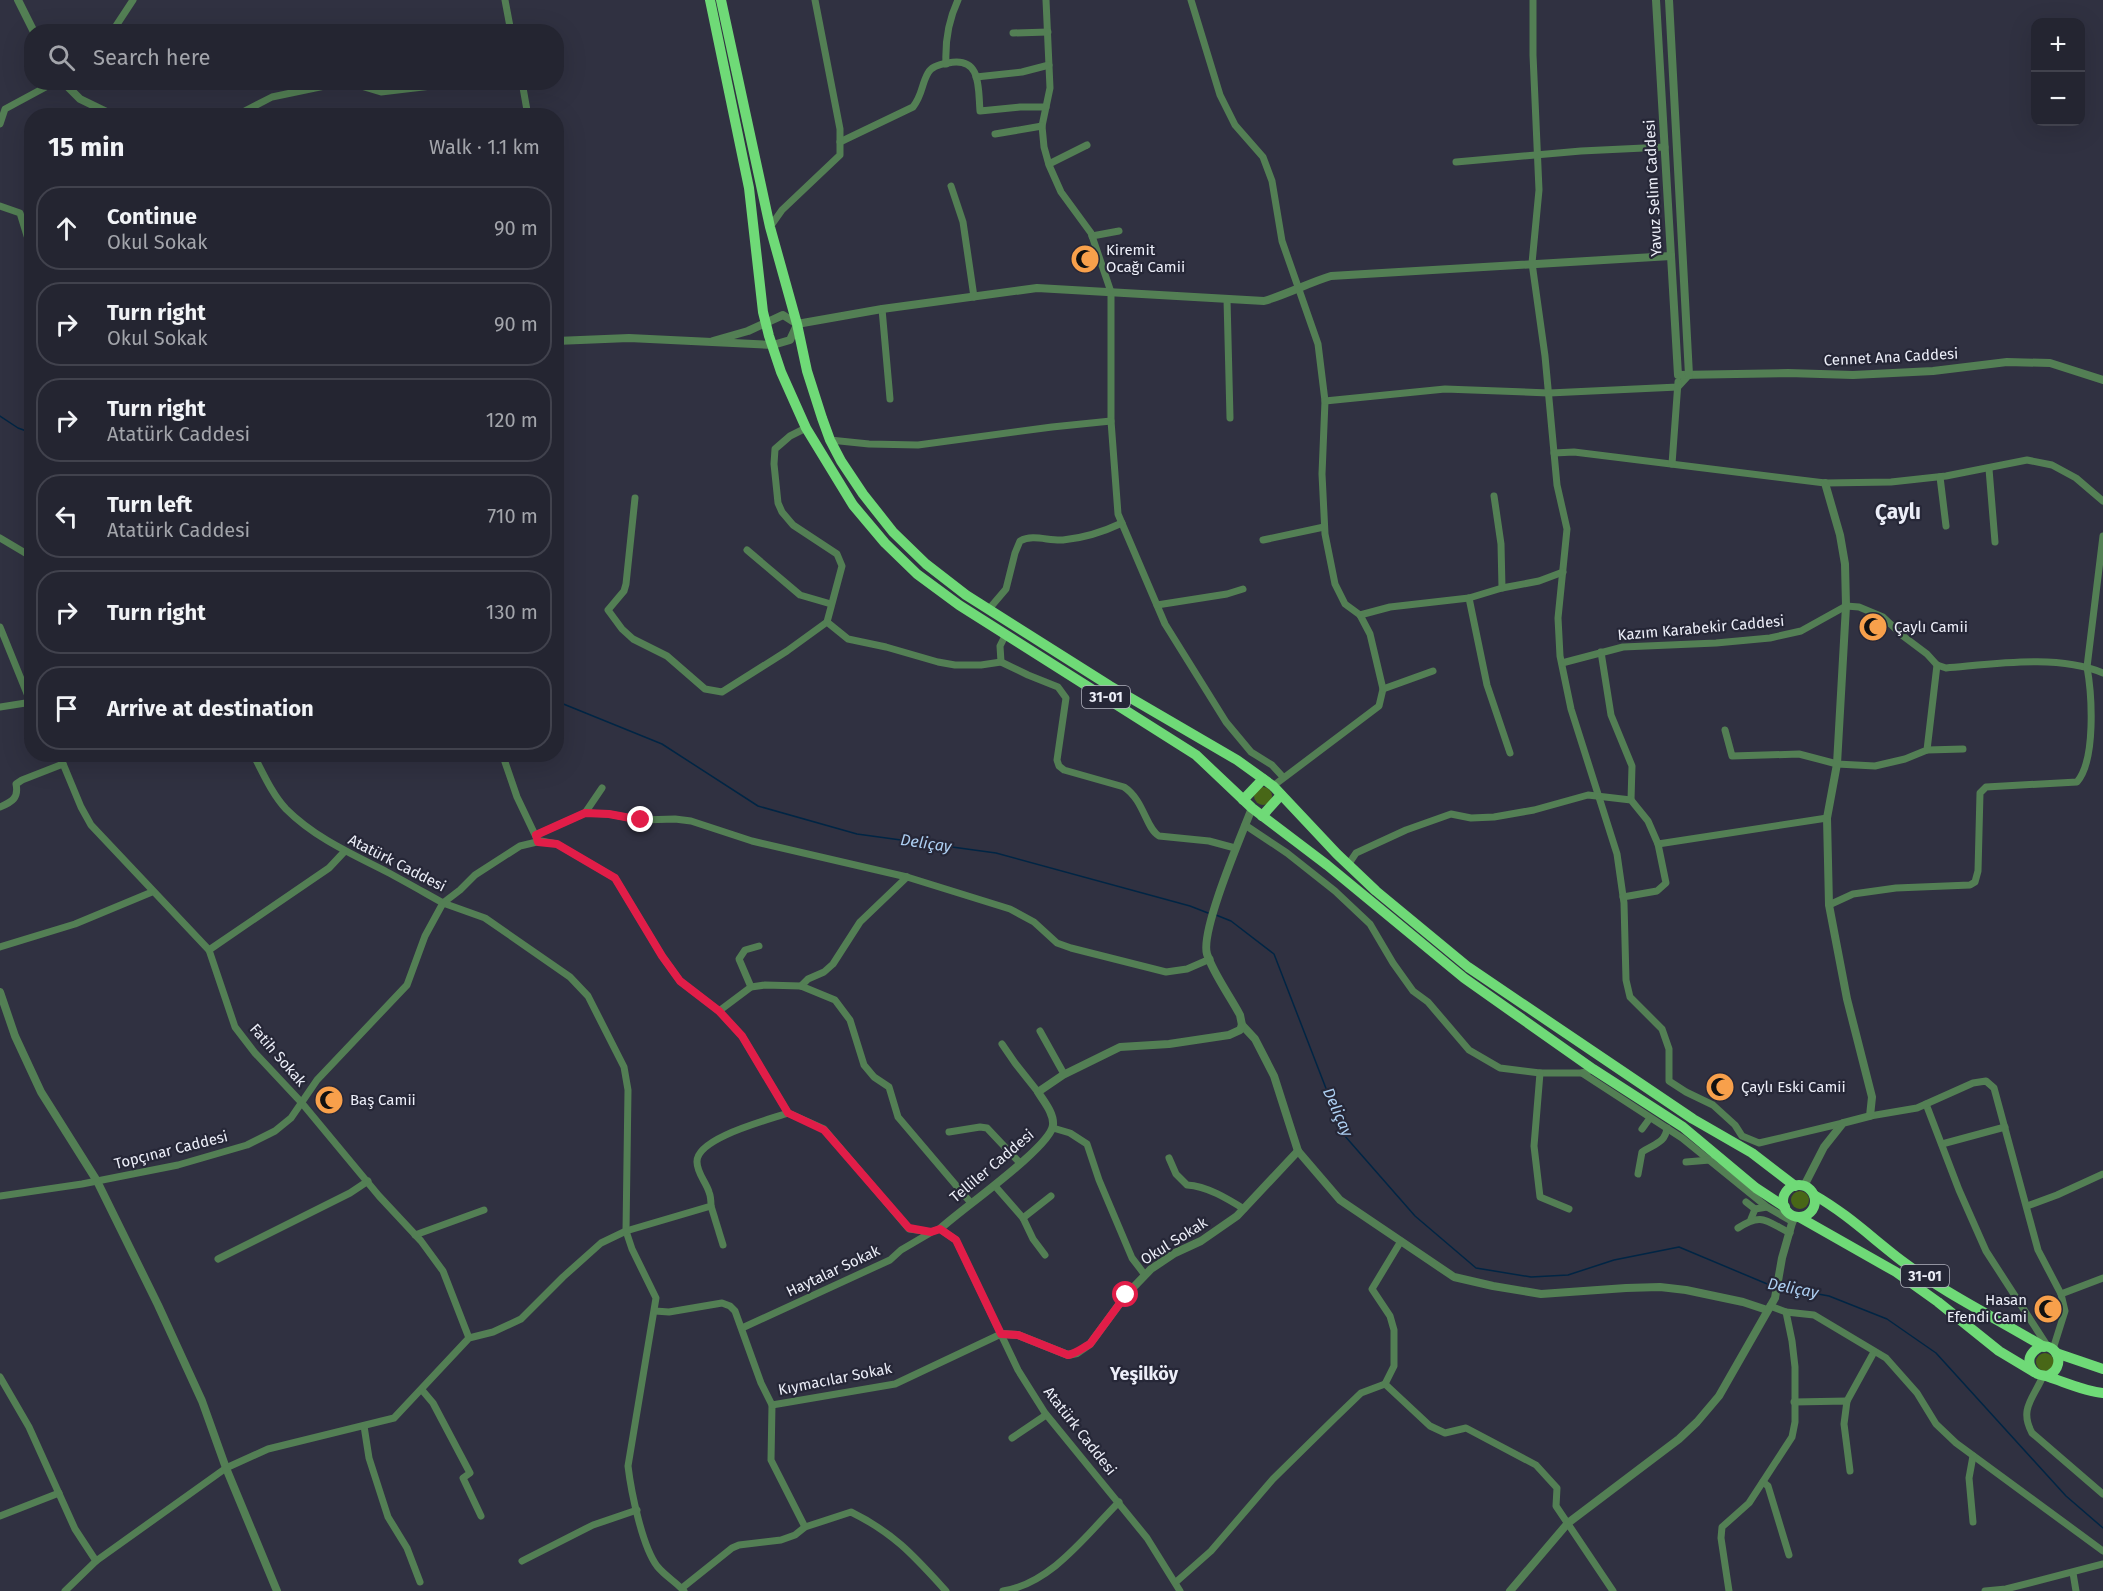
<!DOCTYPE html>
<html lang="en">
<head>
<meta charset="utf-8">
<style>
  body { margin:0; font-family:"Fira Sans",sans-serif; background:#30313d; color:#f1f3f6 }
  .controls { position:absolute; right:18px; top:18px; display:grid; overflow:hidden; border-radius:12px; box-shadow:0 6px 24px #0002 }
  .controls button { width:54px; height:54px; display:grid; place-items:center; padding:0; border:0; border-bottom:2px solid #41424d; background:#242531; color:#f1f3f6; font:30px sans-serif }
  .stop { position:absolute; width:18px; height:18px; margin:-14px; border:4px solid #e11d48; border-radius:50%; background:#fff }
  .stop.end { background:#e11d48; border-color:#fff; box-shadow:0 2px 6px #0008 }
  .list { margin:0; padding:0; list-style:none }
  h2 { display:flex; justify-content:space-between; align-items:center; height:78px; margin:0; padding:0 24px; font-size:26px }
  h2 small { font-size:20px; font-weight:400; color:#a3a5ab }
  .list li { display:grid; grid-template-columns:39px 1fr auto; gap:18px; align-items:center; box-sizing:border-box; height:84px; margin:0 12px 12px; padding:0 12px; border:2px solid #41424d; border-radius:24px }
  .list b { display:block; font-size:22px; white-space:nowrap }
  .list p { margin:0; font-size:20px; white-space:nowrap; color:#a3a5ab }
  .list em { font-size:20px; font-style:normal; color:#a3a5ab }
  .icon { flex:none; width:33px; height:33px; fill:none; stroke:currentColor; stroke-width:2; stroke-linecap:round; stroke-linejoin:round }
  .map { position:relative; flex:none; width:2103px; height:1591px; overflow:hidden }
  .search { position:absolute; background:#242531; box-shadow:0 6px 24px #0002; left:24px; top:24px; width:540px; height:66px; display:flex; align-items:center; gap:15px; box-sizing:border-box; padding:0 21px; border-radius:24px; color:#a3a5ab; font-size:22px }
  .panel { position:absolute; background:#242531; box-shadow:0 6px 24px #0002; left:24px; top:108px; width:540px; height:654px; border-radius:24px }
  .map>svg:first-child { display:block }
</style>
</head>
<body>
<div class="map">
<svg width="2103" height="1591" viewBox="0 0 2103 1591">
  <rect width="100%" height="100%" fill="#303141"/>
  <g fill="#486717">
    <circle cx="1263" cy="796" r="9"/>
    <circle cx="1800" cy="1200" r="9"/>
    <circle cx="2045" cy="1362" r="9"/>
  </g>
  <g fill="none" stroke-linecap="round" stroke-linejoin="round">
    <g stroke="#002544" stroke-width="1.5">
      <path d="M0 416 18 428 32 433"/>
      <path d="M556 701 662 744 758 806 857 834 996 853 1190 906 1208 913"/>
      <path d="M1216 915 1231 921 1274 954 1344 1135 1415 1216 1476 1268 1531 1277 1568 1275 1614 1260 1679 1247 1772 1286"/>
      <path d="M1780 1287 1829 1296 1887 1319 1936 1353 2066 1496 2103 1528"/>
    </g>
    <g stroke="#537f54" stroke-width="7">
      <path d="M505 0 511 32"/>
      <path d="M1046 0 1050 88 1042 126 1044 147 1049 165 1061 192 1091 233 1111 292V421L1118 514 1165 624 1226 722 1251 752 1272 765 1283 777"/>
      <path d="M1191 0 1220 95 1235 125 1263 157 1272 181 1282 241 1318 344 1325 401 1322 474 1325 534 1335 584 1345 604 1360 615 1370 634 1383 689 1379 706 1273 786"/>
      <path d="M1533 0V55L1539 190 1532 263 1545 356 1557 485 1567 529 1558 618 1560 656 1571 709 1617 854 1624 903 1626 980 1630 997 1662 1029 1669 1049V1081L1686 1092 1713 1105 1735 1125 1742 1136 1759 1143 1843 1123"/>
      <path d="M112 32 133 0"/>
      <path d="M1013 33 1048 32"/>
      <path d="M946 64C945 42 949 19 958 0"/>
      <path d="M976 77 1022 72 1049 65"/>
      <path d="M522 82 528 116"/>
      <path d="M235 116 272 97 339 83H351L381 92 465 82"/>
      <path d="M0 124 5 109 55 82"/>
      <path d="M995 134 1042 126"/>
      <path d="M840 142 913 107C923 94 921 85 928 73 931 67 941 64 948 63 982 56 978 88 980 111L1020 107H1046"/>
      <path d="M1456 162 1581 151 1665 147"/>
      <path d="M1049 164 1087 145"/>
      <path d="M951 186 963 222 974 297"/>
      <path d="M0 206 20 213 32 252"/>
      <path d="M770 227 782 210 840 155V129L815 0"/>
      <path d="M1092 236 1119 231"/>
      <path d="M1227 299 1230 418"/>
      <path d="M882 309 890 399"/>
      <path d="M1325 401 1445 389 1549 393 1678 387 1689 375"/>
      <path d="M830 440 869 444 918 445 1052 427 1111 421"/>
      <path d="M1554 453 1574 452 1825 483 1891 482 1946 476 2027 460 2052 465 2076 478 2103 501"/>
      <path d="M1672 464 1678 382"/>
      <path d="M1989 469 1995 542"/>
      <path d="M1940 477 1946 526"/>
      <path d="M1494 496 1501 544 1502 588"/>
      <path d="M635 498 626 584 624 591 608 610 622 629 633 639 667 656 705 689 722 692 787 651 827 622 842 566 837 554 793 525 782 512 778 503 774 464 775 449 790 436 806 428"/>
      <path d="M0 538 32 557"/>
      <path d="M1263 540 1324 527"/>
      <path d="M747 550 800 595 831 604"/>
      <path d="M1469 598 1487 685 1510 753"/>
      <path d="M1157 605 1227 594 1243 589"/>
      <path d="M989 609 1006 589 1015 553 1020 541C1033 534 1048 541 1063 540 1084 538 1103 532 1122 523"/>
      <path d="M1360 615 1390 607 1469 598 1502 588 1539 581 1563 572"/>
      <path d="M827 622 848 639 886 647 938 662 955 665H981L1001 662 1000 646 1006 634"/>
      <path d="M0 627 30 701"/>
      <path d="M1601 652 1611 715 1632 766 1631 800"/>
      <path d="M1001 662 1028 675 1058 687 1066 698 1057 760 1059 766 1064 770 1124 787C1144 800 1146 829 1159 836L1209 841 1235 848"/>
      <path d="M1562 663 1623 647 1716 643 1770 638 1801 631 1846 606 1859 607 1883 617 1903 636 1927 654 1937 665 1946 668C1994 664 2058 654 2103 673"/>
      <path d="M1383 689 1433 671"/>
      <path d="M0 707 32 702"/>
      <path d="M1725 730 1732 756 1799 754 1837 764 1875 766 1905 759 1927 750 1937 665"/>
      <path d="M1927 750 1963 749"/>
      <path d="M59 754 81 807 91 825 209 950 235 1027 255 1053 301 1102 379 1196 421 1241 443 1271 469 1338"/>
      <path d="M253 754C263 773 272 794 286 809 315 838 352 854 387 872 406 882 425 893 443 903L460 890 475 875 520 846 541 841 557 844 615 878 662 956 680 981 719 1011 742 1036 788 1113 824 1129 909 1229 931 1232 940 1229 956 1240 1018 1370 1045 1413 1147 1538 1180 1591"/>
      <path d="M505 762 517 797 537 839"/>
      <path d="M0 807C12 802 19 798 16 784L22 780 63 764"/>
      <path d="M585 813 602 788"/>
      <path d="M1245 825 1287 853 1335 891 1370 924 1393 963 1413 991 1428 1002 1469 1050 1500 1068 1540 1073H1582L1593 1069"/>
      <path d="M536 835 585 813 609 814 641 820 675 819 691 821 752 841 907 877 1010 909 1034 922 1057 943 1071 948 1166 972 1187 969 1210 959"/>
      <path d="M1348 865 1356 853 1406 830 1451 814 1471 818 1494 817 1534 810 1588 795 1631 800 1648 821 1658 844 1827 818"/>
      <path d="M1623 897 1657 891 1666 883 1658 844"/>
      <path d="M1829 905 1853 894 1896 888 1970 885 1975 882 1978 871 1980 793 1986 787 2077 782C2096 760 2092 695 2087 667L2103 536"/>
      <path d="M0 947 75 924 152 892"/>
      <path d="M209 950 329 868 344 852"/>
      <path d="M801 986 808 979 824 972 833 964 860 922 907 877"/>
      <path d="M751 987 739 959 745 950 759 946"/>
      <path d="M719 1011 751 987 765 985 801 986 835 1000 850 1020 864 1065 874 1077 889 1087 898 1117 971 1203"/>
      <path d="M1040 1031 1064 1074"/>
      <path d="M1002 1044 1015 1063 1038 1092"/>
      <path d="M1540 1073 1534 1146 1540 1197 1569 1209"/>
      <path d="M1582 1073 1682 1138 1767 1207"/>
      <path d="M1926 1104 1959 1190 1986 1251 2048 1347"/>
      <path d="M1870 1116 1917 1108 1973 1083 1986 1081 1994 1088 2038 1250 2061 1294 2065 1311 2053 1349"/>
      <path d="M1053 1128 1070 1133 1087 1144 1099 1180 1132 1258 1145 1275"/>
      <path d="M1642 1129 1650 1118"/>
      <path d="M949 1132 980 1127 987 1128 1020 1163"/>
      <path d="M1942 1144 2005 1127"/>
      <path d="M1169 1158 1176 1174 1187 1185C1207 1186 1228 1199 1244 1209"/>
      <path d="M1686 1162 1710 1160"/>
      <path d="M1638 1174 1642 1152C1653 1144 1665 1144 1667 1128"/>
      <path d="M995 1186 1023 1218 1033 1239 1045 1255"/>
      <path d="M0 1196 82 1184 178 1165 247 1145 275 1131 291 1118 317 1080 407 985 425 936 443 903 485 918 570 977 588 996 624 1067 628 1090 626 1231 632 1249 656 1298 628 1466C631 1491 642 1546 657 1566 665 1576 676 1582 684 1591"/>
      <path d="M1746 1202 1755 1209 1751 1219"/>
      <path d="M711 1206 723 1245"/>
      <path d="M2027 1206 2057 1195 2103 1174"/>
      <path d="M1755 1209 1767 1207 1793 1222"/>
      <path d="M1023 1218 1051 1196"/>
      <path d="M1738 1228C1762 1212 1766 1221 1790 1233"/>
      <path d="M415 1235 484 1210"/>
      <path d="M218 1259 350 1193 368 1181"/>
      <path d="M2061 1294 2103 1278"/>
      <path d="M1770 1306 1786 1312 1814 1315 1886 1358 1917 1393 1936 1424 1956 1443 2103 1551"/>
      <path d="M655 1311 669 1312 722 1303 730 1306 735 1311 761 1383 772 1405 771 1460 805 1527"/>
      <path d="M742 1328 890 1260 901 1250 930 1233"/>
      <path d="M2043 1376C2033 1399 2019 1409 2032 1433L2103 1494"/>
      <path d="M0 1377 29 1427 75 1529 96 1561"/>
      <path d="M1385 1384 1430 1426 1445 1433 1466 1428 1536 1465 1557 1488 1556 1506 1613 1591"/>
      <path d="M422 1390 433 1403 470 1473 463 1478 481 1516"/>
      <path d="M1847 1401 1874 1352"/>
      <path d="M1794 1402 1847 1401 1844 1424 1850 1471"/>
      <path d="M772 1405 895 1384 1001 1334"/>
      <path d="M364 1426 369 1458 388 1517 407 1548 420 1582"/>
      <path d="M1012 1438 1046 1415"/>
      <path d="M1763 1482 1768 1486 1789 1555"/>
      <path d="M0 1516 59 1493"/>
      <path d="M1973 1522 1969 1478 1973 1456"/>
      <path d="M522 1561 593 1525 637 1510"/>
      <path d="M2073 1573 2076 1591"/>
      <path d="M1176 1582 1211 1551 1273 1479 1334 1419 1361 1393 1385 1384 1394 1366V1330L1390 1316 1372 1289 1401 1241"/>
      <path d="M682 1588 732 1548 739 1545 781 1540 795 1535 805 1527 851 1512C894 1533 914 1556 946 1591"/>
      <path d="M65 1591 96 1561 226 1468 268 1449 394 1418 469 1338 493 1332 521 1319 563 1277 601 1243 626 1231 711 1206C711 1202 711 1197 709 1192 706 1182 697 1173 697 1162 696 1138 768 1120 788 1113"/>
      <path d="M1003 1591C1052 1583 1086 1535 1119 1502"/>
      <path d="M1729 1591 1721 1538 1722 1527 1749 1503 1792 1437 1795 1422V1367L1792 1341 1786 1312"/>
      <path d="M1985 1591 2006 1589 2103 1564"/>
    </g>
    <g stroke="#537f54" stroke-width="8">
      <path d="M18 0 34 32"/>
      <path d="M1656 0 1678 375 1788 373 1853 375 1933 371 2007 362 2050 363 2103 380"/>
      <path d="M1669 0 1689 375"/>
      <path d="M63 82 80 99 115 116"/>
      <path d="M556 341 629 338 773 345 790 340 797 325"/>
      <path d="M713 341 748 331 783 315 797 324 882 309 1037 288 1264 301C1288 294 1308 283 1331 276L1671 256"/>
      <path d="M0 992 15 1036 41 1092 97 1181 158 1305 202 1401 226 1468 277 1591"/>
      <path d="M1242 1025 1255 1039 1274 1076 1298 1151 1340 1200 1454 1277 1493 1286 1541 1294 1626 1288 1660 1287 1686 1290 1743 1302 1767 1310"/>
      <path d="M1804 1186 1824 1147 1843 1123 1870 1116 1872 1097 1847 999 1829 905 1827 818 1837 764 1846 606 1845 564 1840 535 1825 483"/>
      <path d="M940 1229C960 1210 1051 1147 1053 1125 1054 1113 1044 1102 1038 1092L1063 1075 1120 1047 1169 1044 1229 1035 1240 1030 1242 1025 1240 1015C1230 996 1213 973 1207 954 1200 931 1242 834 1252 808"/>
      <path d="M1001 1334 1018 1335 1068 1355 1077 1353 1090 1344 1126 1295 1151 1269 1175 1253 1201 1241 1237 1216 1298 1151"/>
      <path d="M1510 1591 1568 1523 1679 1439 1697 1422 1719 1396 1775 1298 1782 1258 1794 1216"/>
    </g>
    <g stroke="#6fda77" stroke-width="10">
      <path d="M710 0 749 188 763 312 769 336 781 372 806 428 853 505 885 543 917 574 959 605 1196 755 1252 808 1327 865 1464 978 1593 1069 1683 1127 1756 1188 1785 1207"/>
      <path d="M721 0 770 227 797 324 807 371 822 418 830 440 841 461 863 494 893 532 926 564 966 595 1110 686 1237 760 1273 786 1337 854 1376 891 1468 967 1693 1119 1752 1153 1795 1186"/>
      <path d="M1243 800 1263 779"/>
      <path d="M1262 816 1281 795"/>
      <circle cx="1799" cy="1201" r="16"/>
      <path d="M1814 1195C1846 1213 1872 1238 1902 1261 1946 1294 1996 1318 2044 1347"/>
      <path d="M1799 1217 1896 1272 1938 1302 1999 1351 2034 1372"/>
      <path d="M2056 1353 2103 1369"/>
      <path d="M2047 1376C2067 1368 2058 1342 2040 1347 2036 1349 2032 1352 2030 1357 2028 1363 2031 1370 2036 1373 2040 1376 2045 1375 2049 1377 2067 1383 2084 1391 2103 1393"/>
    </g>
  </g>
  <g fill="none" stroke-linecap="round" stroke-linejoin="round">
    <path stroke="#e11d48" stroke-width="8" d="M641 820 609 814 585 813 536 835 538 842 557 844 615 878 662 956 680 981 719 1011 742 1036 788 1113 824 1130 909 1228 931 1232 940 1229 956 1240 1001 1334 1018 1335 1068 1355C1077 1353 1082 1348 1090 1344L1126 1295"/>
  </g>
  <defs>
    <g id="mosque-disc" transform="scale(1.5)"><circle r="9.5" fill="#f8a04b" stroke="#262737"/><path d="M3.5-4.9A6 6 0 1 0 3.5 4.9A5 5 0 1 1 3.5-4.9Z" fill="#111"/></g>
  </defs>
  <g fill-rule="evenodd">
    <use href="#mosque-disc" x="1085" y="259"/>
    <use href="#mosque-disc" x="1873" y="627"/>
    <use href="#mosque-disc" x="1720" y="1087"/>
    <use href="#mosque-disc" x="329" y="1100"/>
    <use href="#mosque-disc" x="2048" y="1309"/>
  </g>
  <g text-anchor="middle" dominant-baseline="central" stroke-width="4.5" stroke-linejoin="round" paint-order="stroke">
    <g fill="#262737" stroke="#b1b2be" stroke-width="1.5">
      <rect x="1082" y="686" width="48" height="22" rx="4.5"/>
      <rect x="1901" y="1265" width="48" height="22" rx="4.5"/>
    </g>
    <g font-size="14" font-weight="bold" fill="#eceef8">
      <text x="1106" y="697">31-01</text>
      <text x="1925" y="1276">31-01</text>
    </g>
    <g font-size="15" fill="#eceef8" stroke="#262737">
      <text transform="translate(1653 188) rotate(-93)">Yavuz Selim Caddesi</text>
      <text transform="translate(1891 357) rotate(-3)">Cennet Ana Caddesi</text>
      <text transform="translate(1701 628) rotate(-5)">Kazım Karabekir Caddesi</text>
      <text transform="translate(397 863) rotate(27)">Atatürk Caddesi</text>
      <text transform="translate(278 1055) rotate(49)">Fatih Sokak</text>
      <text transform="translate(171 1150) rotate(-14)">Topçınar Caddesi</text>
      <text transform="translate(992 1166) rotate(-40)">Telliler Caddesi</text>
      <text transform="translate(1174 1241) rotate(-32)">Okul Sokak</text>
      <text transform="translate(833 1271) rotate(-25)">Haytalar Sokak</text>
      <text transform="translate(835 1379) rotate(-11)">Kıymacılar Sokak</text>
      <text transform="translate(1080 1431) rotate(52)">Atatürk Caddesi</text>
    </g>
    <g font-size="15" fill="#eceef8" stroke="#262737" text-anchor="start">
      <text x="1106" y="250">Kiremit<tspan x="1106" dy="17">Ocağı Camii</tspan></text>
      <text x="1894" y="627">Çaylı Camii</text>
      <text x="1741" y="1087">Çaylı Eski Camii</text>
      <text x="350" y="1100">Baş Camii</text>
      <text x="2027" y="1300" text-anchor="end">Hasan<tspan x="2027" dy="17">Efendi Cami</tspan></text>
    </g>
    <g font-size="16" font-style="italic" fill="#adcff2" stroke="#262737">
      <text transform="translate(926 843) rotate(8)">Deliçay</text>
      <text transform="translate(1338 1112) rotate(66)">Deliçay</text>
      <text transform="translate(1793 1288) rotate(11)">Deliçay</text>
    </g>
    <g font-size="18" font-weight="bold" fill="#eceef8" stroke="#262737">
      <text x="1144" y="1374">Yeşilköy</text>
    </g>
    <g font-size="21" font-weight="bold" fill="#eceef8" stroke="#262737">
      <text x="1898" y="512">Çaylı</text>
    </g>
  </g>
</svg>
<div class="controls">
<button>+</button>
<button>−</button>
</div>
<div class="stop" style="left:1126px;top:1295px"></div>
<div class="stop end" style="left:641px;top:820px"></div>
<div class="search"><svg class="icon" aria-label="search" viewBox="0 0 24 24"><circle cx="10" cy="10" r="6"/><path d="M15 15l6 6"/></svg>Search here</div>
<section class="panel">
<h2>15 min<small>Walk · 1.1 km</small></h2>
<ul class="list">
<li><svg class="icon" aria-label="ahead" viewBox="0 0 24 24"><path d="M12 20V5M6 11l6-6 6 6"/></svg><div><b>Continue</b><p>Okul Sokak</p></div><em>90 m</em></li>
<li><svg class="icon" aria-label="right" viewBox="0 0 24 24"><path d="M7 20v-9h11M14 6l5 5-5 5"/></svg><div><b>Turn right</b><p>Okul Sokak</p></div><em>90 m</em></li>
<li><svg class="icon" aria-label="right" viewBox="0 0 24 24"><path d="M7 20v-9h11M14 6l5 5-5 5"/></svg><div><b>Turn right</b><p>Atatürk Caddesi</p></div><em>120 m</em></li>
<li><svg class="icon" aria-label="left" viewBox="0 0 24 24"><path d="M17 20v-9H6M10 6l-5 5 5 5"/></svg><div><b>Turn left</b><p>Atatürk Caddesi</p></div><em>710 m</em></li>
<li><svg class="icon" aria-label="right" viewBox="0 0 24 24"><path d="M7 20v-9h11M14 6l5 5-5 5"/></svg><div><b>Turn right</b></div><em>130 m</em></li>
<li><svg class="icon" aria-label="arrive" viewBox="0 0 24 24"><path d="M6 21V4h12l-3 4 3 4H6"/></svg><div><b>Arrive at destination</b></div></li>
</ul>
</section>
</div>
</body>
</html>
